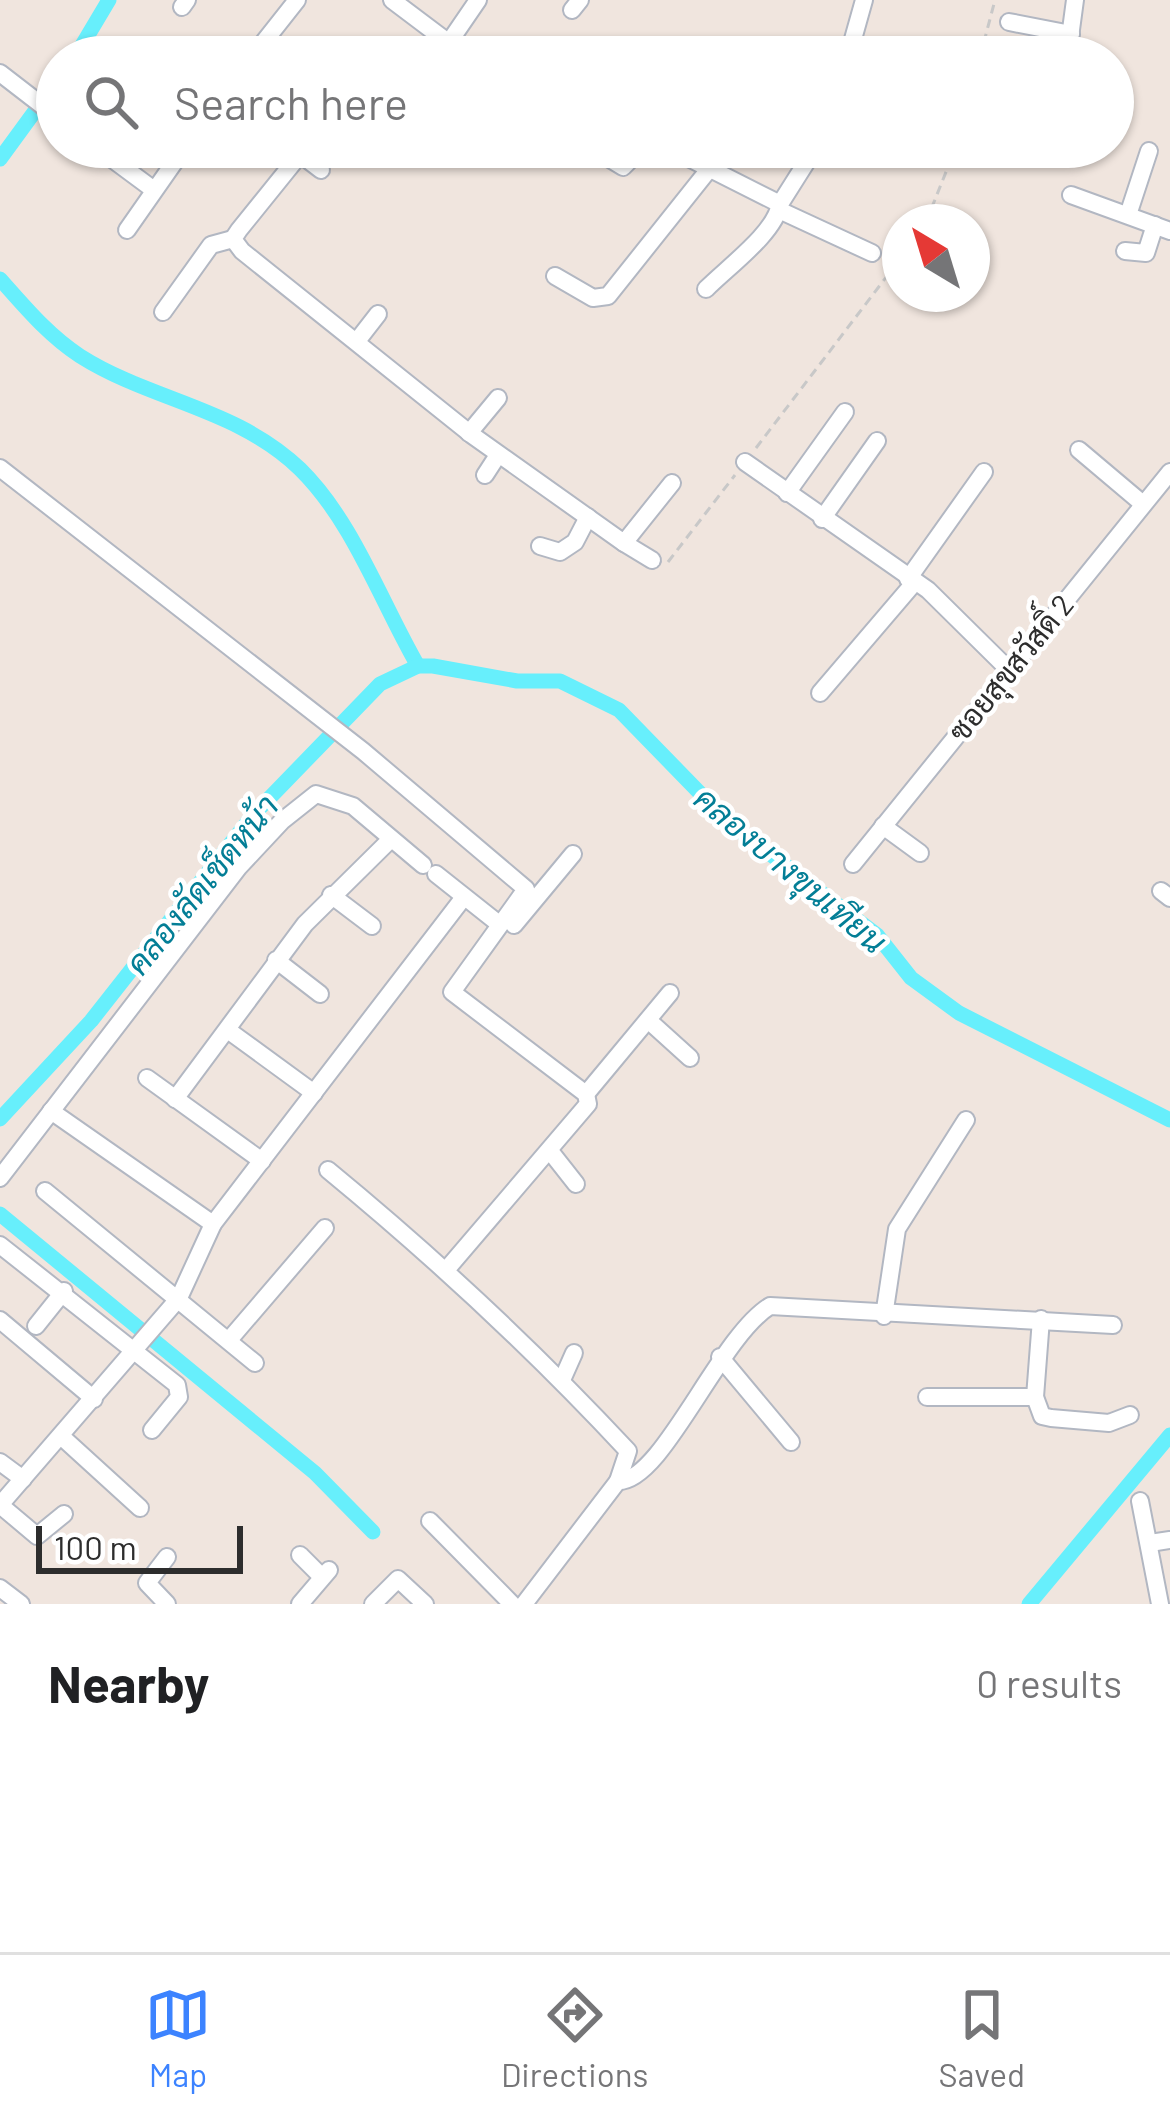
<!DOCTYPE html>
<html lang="en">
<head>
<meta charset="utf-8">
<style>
  body { margin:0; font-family:Barlow,Sarabun,sans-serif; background:#f6f6f6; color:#202124 }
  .compass { position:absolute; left:882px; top:204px; width:108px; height:108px; border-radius:50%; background:#fff; box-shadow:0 3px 9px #0004; rotate:322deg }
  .scale { position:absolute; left:36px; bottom:30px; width:207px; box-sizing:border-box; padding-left:12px; border:6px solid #2d2d2d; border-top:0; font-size:33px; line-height:42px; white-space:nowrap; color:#2d2d2d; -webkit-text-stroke:9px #fff; paint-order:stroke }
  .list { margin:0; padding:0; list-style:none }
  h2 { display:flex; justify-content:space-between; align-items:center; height:156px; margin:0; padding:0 48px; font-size:51px }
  h2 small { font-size:39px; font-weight:400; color:#757577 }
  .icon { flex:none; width:66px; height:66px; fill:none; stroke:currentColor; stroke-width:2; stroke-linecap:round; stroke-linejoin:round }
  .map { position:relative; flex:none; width:1170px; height:1604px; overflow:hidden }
  .search { position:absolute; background:#fff; box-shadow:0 3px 9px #0004; left:36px; right:36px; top:36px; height:132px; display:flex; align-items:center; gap:30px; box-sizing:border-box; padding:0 42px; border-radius:66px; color:#757577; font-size:45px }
  .sheet { height:348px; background:#fff }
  nav { display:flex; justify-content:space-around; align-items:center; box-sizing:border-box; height:168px; border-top:3px solid #e0e0e0; background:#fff; font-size:33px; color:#757577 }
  nav a { display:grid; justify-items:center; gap:6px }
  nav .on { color:#3c83ff }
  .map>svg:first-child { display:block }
</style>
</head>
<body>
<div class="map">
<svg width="1170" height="1604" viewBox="0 0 1170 1604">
  <rect width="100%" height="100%" fill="#f0e5de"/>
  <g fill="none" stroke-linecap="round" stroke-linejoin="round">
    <g stroke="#67effc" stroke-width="15">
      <path d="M75 57 109 0"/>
      <path d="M0 159 57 81"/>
      <path d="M0 279C25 307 48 335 80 356 151 401 237 408 300 469 353 521 381 602 418 666"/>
      <path d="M0 1119 91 1021 254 814 380 684 418 666H433L517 681H560L619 710 728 822 877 935 911 978 959 1013 1170 1120"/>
      <path d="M0 1214 315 1473 373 1532"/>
      <path d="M1029 1604 1170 1435"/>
    </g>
    <g stroke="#b2b7c2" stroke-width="20">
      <g id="minor">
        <path d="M392 0 449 43"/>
        <path d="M182 7 187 0"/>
        <path d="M572 10 580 0"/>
        <path d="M1009 22 1071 34"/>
        <path d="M1068 52 1075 0"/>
        <path d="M252 57 297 0"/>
        <path d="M439 57 478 0"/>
        <path d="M848 57 864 0"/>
        <path d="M0 73 57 117"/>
        <path d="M96 147 154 190"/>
        <path d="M306 147 239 230 233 239 242 251 472 435 624 543 672 483"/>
        <path d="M590 147 623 167 643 147"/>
        <path d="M667 147 780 204 816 147"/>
        <path d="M300 154 321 170"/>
        <path d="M1071 195 1170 231"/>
        <path d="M779 210 872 253"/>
        <path d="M1128 215 1149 151"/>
        <path d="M127 230 185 147"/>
        <path d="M1125 251 1146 253 1155 225"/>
        <path d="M555 276 593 298 608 296 710 168"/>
        <path d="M706 289C729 266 775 233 780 204"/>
        <path d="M163 312 211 245 233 239"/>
        <path d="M357 341 378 314"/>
        <path d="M469 433 498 398"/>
        <path d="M1079 450 1143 504"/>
        <path d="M745 462 928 590 1007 668"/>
        <path d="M0 468 363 751 526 889 452 992 586 1094 588 1104 447 1269"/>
        <path d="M485 475 498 455"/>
        <path d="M787 493 845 412"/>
        <path d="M822 519 877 441"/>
        <path d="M624 543 652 560"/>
        <path d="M540 546 560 552 575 542 588 517"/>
        <path d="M908 579 984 472"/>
        <path d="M820 693 914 583"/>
        <path d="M883 826 920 853"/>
        <path d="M853 864 1170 472"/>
        <path d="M436 874 494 920"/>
        <path d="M1161 891 1170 898"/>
        <path d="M331 895 372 926"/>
        <path d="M514 925 573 854"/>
        <path d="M276 960 320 994"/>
        <path d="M648 1020 690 1058"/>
        <path d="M229 1031 314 1093"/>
        <path d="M147 1078 262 1161"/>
        <path d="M586 1094 670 993"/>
        <path d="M175 1099 305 924 390 840"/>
        <path d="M51 1111 213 1224"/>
        <path d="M550 1151 576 1184"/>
        <path d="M328 1170C435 1258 534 1350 628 1451L618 1481 524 1604"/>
        <path d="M0 1178 239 867 282 821 316 794 353 806 423 865"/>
        <path d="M45 1191 255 1363"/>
        <path d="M0 1245 177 1385 179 1397 152 1430"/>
        <path d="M884 1316 897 1229 966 1120"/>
        <path d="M0 1320 94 1399"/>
        <path d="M36 1326 64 1291"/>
        <path d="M229 1340 325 1228"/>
        <path d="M720 1357 791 1442"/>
        <path d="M562 1380 574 1353"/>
        <path d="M927 1397H1035L1041 1319"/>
        <path d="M1035 1397 1042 1416 1051 1418 1109 1423 1130 1415"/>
        <path d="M62 1437 140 1508"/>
        <path d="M0 1462 23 1479"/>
        <path d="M618 1481C662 1483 719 1337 770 1306L1113 1325"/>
        <path d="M1140 1501 1160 1604"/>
        <path d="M0 1505 179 1298 213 1224 464 897"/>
        <path d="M0 1505 37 1536 64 1514"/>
        <path d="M430 1521 512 1604"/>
        <path d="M1150 1543 1170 1540"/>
        <path d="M300 1555 322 1577"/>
        <path d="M0 1588 21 1604"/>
        <path d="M167 1604 147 1583 167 1557"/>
        <path d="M300 1604 329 1570"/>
        <path d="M373 1604 398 1579 425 1604"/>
      </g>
    </g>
    <g stroke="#c8c8c8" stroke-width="3" stroke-dasharray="9 6" stroke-linecap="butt">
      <path d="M980 57 995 0"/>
      <path d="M926 222 956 147"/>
      <path d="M756 448 900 259"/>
      <path d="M668 562 735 475"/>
    </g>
    <use href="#minor" stroke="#fff" stroke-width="16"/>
  </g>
  <g text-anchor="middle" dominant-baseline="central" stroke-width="9" stroke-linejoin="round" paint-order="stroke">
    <g font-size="30" fill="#2d2d2d" stroke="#fff">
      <text transform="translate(1010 667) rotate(-51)">ซอยสุขสวัสดิ์ 2</text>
    </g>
    <g font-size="33" font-style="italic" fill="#037e96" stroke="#fff">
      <text transform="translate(791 869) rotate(40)">คลองบางขุนเทียน</text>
      <text transform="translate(201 884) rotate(-51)">คลองลัดเช็ดหน้า</text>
    </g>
  </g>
</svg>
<svg class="compass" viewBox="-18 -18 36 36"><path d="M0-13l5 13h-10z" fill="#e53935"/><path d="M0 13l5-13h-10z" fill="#757577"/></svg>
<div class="scale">100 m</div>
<div class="search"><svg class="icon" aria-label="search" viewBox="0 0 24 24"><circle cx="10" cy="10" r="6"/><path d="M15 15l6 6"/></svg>Search here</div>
</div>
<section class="sheet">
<h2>Nearby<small>0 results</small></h2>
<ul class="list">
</ul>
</section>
<nav>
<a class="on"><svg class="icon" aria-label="map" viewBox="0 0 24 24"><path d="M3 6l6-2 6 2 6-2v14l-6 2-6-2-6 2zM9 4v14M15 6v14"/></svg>Map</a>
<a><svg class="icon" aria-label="directions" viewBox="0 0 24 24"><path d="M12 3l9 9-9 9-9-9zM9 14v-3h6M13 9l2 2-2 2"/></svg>Directions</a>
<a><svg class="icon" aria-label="saved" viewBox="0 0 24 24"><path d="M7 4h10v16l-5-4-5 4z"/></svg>Saved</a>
</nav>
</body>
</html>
